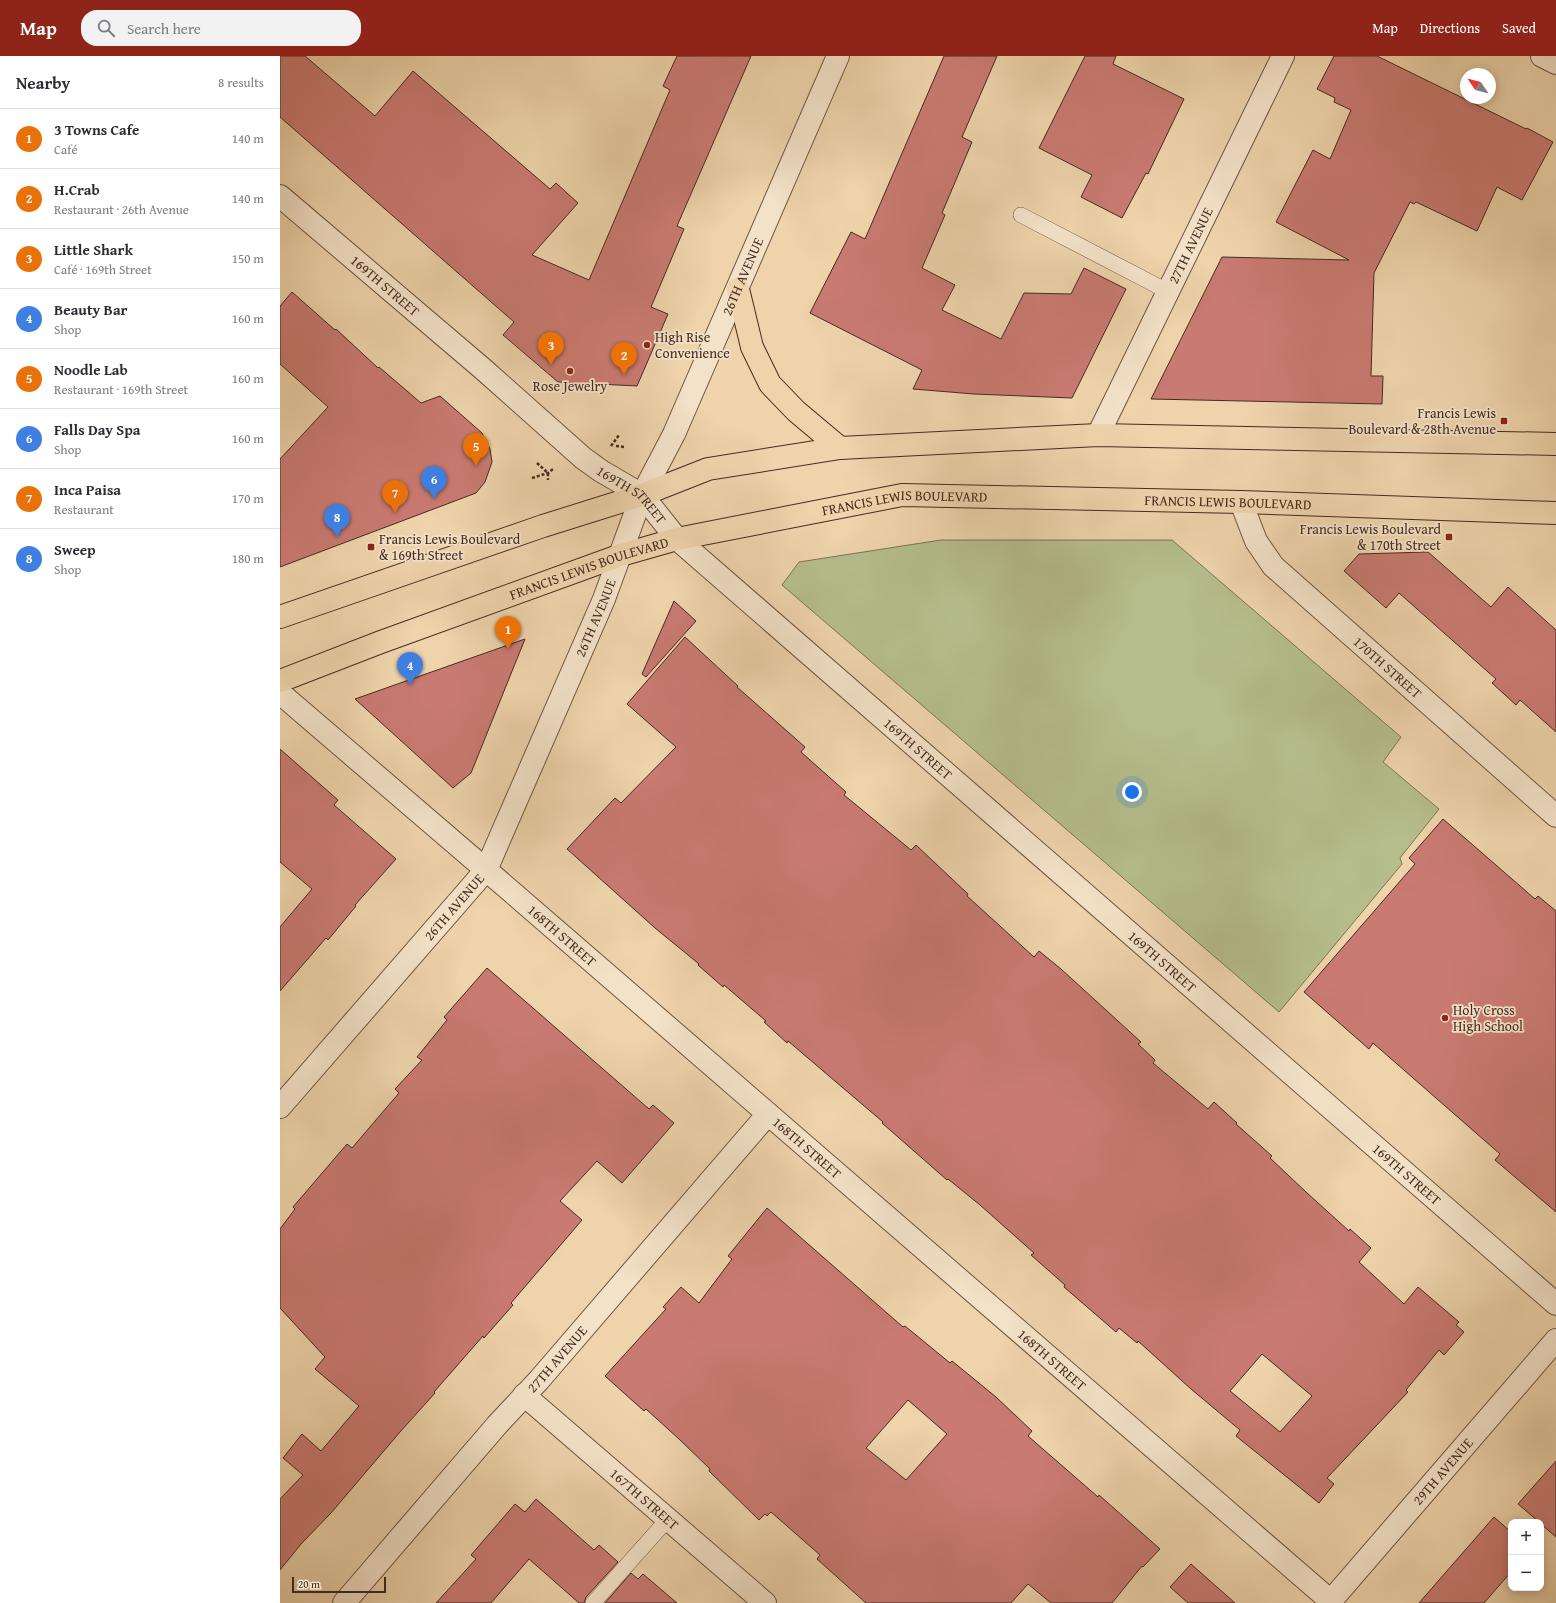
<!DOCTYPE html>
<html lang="en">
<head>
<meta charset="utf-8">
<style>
  body { margin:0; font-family:"Gentium Book Plus",serif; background:#f2f2f3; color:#2b2b33 }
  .controls { position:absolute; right:12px; bottom:12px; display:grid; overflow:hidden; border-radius:8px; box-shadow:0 2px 10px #0003 }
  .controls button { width:36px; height:36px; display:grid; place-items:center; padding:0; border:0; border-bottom:1px solid #e1e1e2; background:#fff; color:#2b2b33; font:20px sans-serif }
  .compass { position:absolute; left:1180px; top:12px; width:36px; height:36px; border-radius:50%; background:#fff; box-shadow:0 2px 10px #0003; rotate:305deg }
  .scale { position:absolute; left:12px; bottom:10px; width:94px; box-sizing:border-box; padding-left:4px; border:2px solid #442b20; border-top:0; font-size:11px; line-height:14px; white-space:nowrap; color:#442b20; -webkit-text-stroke:3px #f4e2c8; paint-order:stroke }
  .you { position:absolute; left:852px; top:736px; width:14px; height:14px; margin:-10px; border:3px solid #fff; border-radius:50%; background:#1a73e8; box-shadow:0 0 0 6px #1a73e833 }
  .badge { display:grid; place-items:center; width:26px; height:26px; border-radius:50%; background:#8f2418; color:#fff; font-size:13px; font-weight:700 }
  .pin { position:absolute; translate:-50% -33px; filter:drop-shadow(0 1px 2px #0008) }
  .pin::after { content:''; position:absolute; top:21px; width:14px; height:12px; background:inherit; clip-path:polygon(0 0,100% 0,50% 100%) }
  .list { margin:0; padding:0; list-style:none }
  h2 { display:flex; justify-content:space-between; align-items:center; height:52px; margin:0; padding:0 16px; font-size:17px }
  h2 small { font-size:13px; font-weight:400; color:#7c7c81 }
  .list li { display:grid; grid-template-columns:26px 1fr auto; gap:12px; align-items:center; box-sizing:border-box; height:60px; padding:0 16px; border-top:1px solid #e1e1e2 }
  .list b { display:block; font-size:15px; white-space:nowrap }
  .list p { margin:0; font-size:13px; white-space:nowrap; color:#7c7c81 }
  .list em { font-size:13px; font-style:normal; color:#7c7c81 }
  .icon { flex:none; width:22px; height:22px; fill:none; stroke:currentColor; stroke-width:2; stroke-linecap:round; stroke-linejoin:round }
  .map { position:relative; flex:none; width:1276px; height:1547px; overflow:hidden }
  header { display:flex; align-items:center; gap:24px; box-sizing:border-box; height:56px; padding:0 20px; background:#8f2418; color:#fff }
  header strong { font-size:19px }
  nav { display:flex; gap:22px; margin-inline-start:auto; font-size:14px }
  .search { width:280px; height:36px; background:#f2f2f3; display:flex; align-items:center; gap:10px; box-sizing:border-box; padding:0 14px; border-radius:16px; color:#7c7c81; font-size:15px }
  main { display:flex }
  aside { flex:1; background:#fff }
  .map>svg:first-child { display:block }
</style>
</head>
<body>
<header>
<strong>Map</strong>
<div class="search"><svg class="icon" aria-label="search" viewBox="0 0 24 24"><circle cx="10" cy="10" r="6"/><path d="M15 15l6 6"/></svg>Search here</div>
<nav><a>Map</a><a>Directions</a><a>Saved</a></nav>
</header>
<main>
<aside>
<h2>Nearby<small>8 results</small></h2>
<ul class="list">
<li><span class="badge" style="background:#e8710a">1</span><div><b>3 Towns Cafe</b><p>Café</p></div><em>140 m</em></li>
<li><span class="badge" style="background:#e8710a">2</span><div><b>H.Crab</b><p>Restaurant · 26th Avenue</p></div><em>140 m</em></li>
<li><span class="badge" style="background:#e8710a">3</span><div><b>Little Shark</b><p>Café · 169th Street</p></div><em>150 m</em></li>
<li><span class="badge" style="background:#3f7fe0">4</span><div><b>Beauty Bar</b><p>Shop</p></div><em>160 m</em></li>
<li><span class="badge" style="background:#e8710a">5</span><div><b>Noodle Lab</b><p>Restaurant · 169th Street</p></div><em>160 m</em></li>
<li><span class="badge" style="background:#3f7fe0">6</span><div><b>Falls Day Spa</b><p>Shop</p></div><em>160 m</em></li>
<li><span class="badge" style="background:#e8710a">7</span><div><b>Inca Paisa</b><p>Restaurant</p></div><em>170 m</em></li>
<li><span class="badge" style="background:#3f7fe0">8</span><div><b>Sweep</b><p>Shop</p></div><em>180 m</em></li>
</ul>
</aside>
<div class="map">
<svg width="1276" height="1547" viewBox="0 0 1276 1547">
  <rect width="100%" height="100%" fill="#eed3ab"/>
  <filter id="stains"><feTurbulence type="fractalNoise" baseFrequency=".005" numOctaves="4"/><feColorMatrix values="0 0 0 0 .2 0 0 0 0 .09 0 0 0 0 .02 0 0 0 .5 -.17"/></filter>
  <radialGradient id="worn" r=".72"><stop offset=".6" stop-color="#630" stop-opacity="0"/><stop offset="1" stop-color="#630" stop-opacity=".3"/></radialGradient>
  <path fill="#b5bd8c" stroke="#7c7456" d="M661 484H892L1121 681 1103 706 1159 753 1120 802 1122 808 999 956 502 529 519 506Z"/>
  <g fill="#c97a71" stroke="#442b20" fill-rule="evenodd">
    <path d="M0 0H25L95 60 133 15 270 133 276 127 298 147 252 199 309 224 390 34 383 30 397 0H471L397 170 404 173 371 251 388 258 357 330 278 326 223 279 234 266 0 61Z"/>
    <path d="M664 0H717L682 81 692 86 662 157 665 159 642 212 675 229 662 254 721 283 744 237 791 238 804 212 846 233 792 342 694 338 633 333 642 314 530 257 571 176 585 183Z"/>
    <path d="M805 0H836L833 8 904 43 868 118 866 117 842 162 801 141 812 119 759 92Z"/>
    <path d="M1054 0H1097L1246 73 1247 72 1273 86 1242 144 1217 131 1197 175 1136 146 1134 148 1130 146 1094 217 1091 320H1103L1102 348 871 343 942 201 1069 204 996 166 1033 94 1050 103 1071 54 1054 46 1055 42 1037 33Z"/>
    <path d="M12 236 55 274 56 273 98 312 99 311 141 347 160 340 202 377 210 393 212 406 205 426 196 437 0 511V403L48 351 0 308V250Z"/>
    <path d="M1148 496 1211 551 1228 531 1276 574V676L1240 644 1236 649 1212 627 1216 623 1119 537 1106 552 1064 515 1079 498Z"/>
    <path d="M394 545 416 565 366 621 362 618Z"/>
    <path d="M405 581 458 630 457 631 525 691 521 696 566 736 564 739 631 794 636 789 688 838 687 840 754 901 759 895 781 913 861 986 858 988 875 1004 873 1007 928 1053 934 1046 957 1067 956 1068 992 1100 990 1102 1026 1136 1069 1175 1070 1173 1091 1192 1079 1206 1124 1248 1138 1231 1179 1266 1176 1269 1184 1276 1164 1299 1159 1294 1126 1334 1128 1336 1047 1422 1054 1428 1039 1447 956 1380 960 1374 911 1333 858 1285 857 1287 839 1272 836 1276 784 1231 785 1229 751 1199 754 1197 700 1149 668 1123 667 1124 602 1067 603 1066 508 985 507 987 484 966 486 965 444 929 443 931 418 909 419 908 375 872 287 793 335 742 341 747 396 691 347 648ZM982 1298 1032 1340 1000 1376 950 1335Z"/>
    <path d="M245 583 191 717 173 732 75 643Z"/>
    <path d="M0 693 58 744 54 749 116 803 75 849 76 850 48 884 46 882 0 935V871L32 833 0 806Z"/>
    <path d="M1163 763 1255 843 1258 840 1276 855V1156L1215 1104 1220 1098 1093 987 1089 993 1024 936 1135 808 1129 802Z"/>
    <path d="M207 912 369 1053 373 1049 394 1067 342 1127 317 1105 280 1145 302 1164 231 1247 233 1249 204 1282 203 1280 154 1336 155 1337 120 1376 51 1457 21 1488 0 1514V1443L23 1419 3 1402 22 1378 41 1395 79 1350 35 1313 45 1301 0 1252V1173L15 1153 13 1151 67 1088 72 1092 119 1037 115 1033 142 1004 137 1001 167 964 164 961Z"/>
    <path d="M487 1152 623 1271 625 1270 670 1307 672 1305 716 1341 752 1375 748 1380 818 1441 819 1439 880 1493 863 1511 862 1510 832 1547H771L748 1528 731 1547H586L537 1503 540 1499 491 1456 487 1460 485 1458 479 1464 429 1415 430 1413 399 1383 366 1353 364 1355 325 1320 386 1253 383 1251 401 1231 419 1247 452 1203 448 1200ZM628 1344 667 1378 626 1424 586 1392Z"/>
    <path d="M1276 1405V1481L1261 1468V1466H1259L1238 1448Z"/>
    <path d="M256 1443 314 1494 319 1489 338 1506 306 1541 304 1547H299L249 1503 211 1547H156L196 1503 191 1499 235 1448 245 1456Z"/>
    <path d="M1214 1461 1231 1476V1516L1204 1547H1139Z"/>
    <path d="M911 1508 955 1547H908L890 1531Z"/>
    <path d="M351 1517 358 1523 363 1518 397 1547H325Z"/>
  </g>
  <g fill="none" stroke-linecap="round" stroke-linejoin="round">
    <g stroke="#6e5543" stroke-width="16">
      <g id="service">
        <path d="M741 159 889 236"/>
        <path d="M313 1547 388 1463"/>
      </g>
    </g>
    <g stroke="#6e5543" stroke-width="24">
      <g id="minor">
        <path d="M1262 0 1276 7"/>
        <path id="s1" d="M0 140 203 313 303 402 321 415 362 439 397 483 1276 1248"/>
        <path id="s2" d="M818 379 1003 0"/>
        <path id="s3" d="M961 446 976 485 993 510 1276 760"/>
        <path id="s4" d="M0 637 233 837 1053 1547"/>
        <path id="s5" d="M244 1339 485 1547"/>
        <path id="s6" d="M64 1547 217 1369 259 1324 488 1058"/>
        <path id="s7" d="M1049 1547 1276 1284"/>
      </g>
    </g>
    <g stroke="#6e5543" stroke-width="24">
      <g id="tertiary">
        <path id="s8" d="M0 1051 206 814 324 543 362 439 394 378 558 0"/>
      </g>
    </g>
    <g stroke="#442b20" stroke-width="24">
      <g id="primary">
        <path d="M458 233 472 291 490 328 516 355 560 392"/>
        <path d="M0 561 263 470 362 439 428 413 560 392 818 379 1276 388"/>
        <path id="s9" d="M0 625 101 586 341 499 397 483 622 439 961 446 1276 457"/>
      </g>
    </g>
    <g stroke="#442b20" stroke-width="2.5" stroke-dasharray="3 2" stroke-linecap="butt">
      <path d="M331 390 339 379"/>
      <path d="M336 390 345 391"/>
      <path d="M257 407 268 417V424"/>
      <path d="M252 422 268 417 273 413"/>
    </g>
    <use href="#service" stroke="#f4e2c8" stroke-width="15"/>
    <use href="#minor" stroke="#f4e2c8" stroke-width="22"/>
    <use href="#tertiary" stroke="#f4e2c8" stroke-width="22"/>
    <use href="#primary" stroke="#eed3ab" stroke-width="22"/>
  </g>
  <g fill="#8f2418" stroke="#f4e2c8" stroke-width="1.5">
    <circle cx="367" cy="289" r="4"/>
    <circle cx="290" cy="315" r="4"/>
    <rect x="1220" y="361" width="8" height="8" rx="2"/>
    <rect x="1165" y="477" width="8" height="8" rx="2"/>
    <rect x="87" y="487" width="8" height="8" rx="2"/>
    <circle cx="1165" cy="962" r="4"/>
  </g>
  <g text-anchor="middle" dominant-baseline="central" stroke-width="3.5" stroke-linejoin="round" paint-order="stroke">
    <g font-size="14" fill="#442b20" stroke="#f4e2c8">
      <text stroke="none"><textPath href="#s2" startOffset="211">27TH AVENUE</textPath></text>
      <text stroke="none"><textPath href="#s8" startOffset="961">26TH AVENUE</textPath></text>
      <text stroke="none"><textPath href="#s1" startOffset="138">169TH STREET</textPath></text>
      <text stroke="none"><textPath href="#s1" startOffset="462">169TH STREET</textPath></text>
      <text stroke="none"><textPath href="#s9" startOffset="977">FRANCIS LEWIS BOULEVARD</textPath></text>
      <text stroke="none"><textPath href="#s9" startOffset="653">FRANCIS LEWIS BOULEVARD</textPath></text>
      <text stroke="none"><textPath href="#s9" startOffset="329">FRANCIS LEWIS BOULEVARD</textPath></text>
      <text stroke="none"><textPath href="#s8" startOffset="589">26TH AVENUE</textPath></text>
      <text stroke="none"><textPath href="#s3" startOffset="225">170TH STREET</textPath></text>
      <text stroke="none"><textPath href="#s1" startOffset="846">169TH STREET</textPath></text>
      <text stroke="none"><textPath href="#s8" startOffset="265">26TH AVENUE</textPath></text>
      <text stroke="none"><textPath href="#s4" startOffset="372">168TH STREET</textPath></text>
      <text stroke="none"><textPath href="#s1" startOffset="1170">169TH STREET</textPath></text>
      <text stroke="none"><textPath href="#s4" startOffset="696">168TH STREET</textPath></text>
      <text stroke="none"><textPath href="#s1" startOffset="1494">169TH STREET</textPath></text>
      <text stroke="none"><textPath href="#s6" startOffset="324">27TH AVENUE</textPath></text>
      <text stroke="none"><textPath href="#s4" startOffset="1020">168TH STREET</textPath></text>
      <text stroke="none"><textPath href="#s7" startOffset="174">29TH AVENUE</textPath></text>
      <text stroke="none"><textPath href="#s5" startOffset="159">167TH STREET</textPath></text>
    </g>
    <g font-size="14" fill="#442b20" stroke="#f4e2c8" text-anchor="start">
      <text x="375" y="281">High Rise<tspan x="375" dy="16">Convenience</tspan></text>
      <text x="290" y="330" text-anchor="middle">Rose Jewelry</text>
      <text x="1216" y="357" text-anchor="end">Francis Lewis<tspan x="1216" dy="16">Boulevard &amp; 28th Avenue</tspan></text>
      <text x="1161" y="473" text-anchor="end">Francis Lewis Boulevard<tspan x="1161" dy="16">&amp; 170th Street</tspan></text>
      <text x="99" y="483">Francis Lewis Boulevard<tspan x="99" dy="16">&amp; 169th Street</tspan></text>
      <text x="1173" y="954">Holy Cross<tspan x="1173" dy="16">High School</tspan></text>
    </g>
  </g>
  <rect width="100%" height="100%" filter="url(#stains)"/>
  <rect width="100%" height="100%" fill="url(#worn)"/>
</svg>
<div class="controls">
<button>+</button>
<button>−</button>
</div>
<svg class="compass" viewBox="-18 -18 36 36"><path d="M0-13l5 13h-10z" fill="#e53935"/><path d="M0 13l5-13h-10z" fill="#7c7c81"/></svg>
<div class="scale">20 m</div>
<div class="you"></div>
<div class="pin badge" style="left:228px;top:593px;background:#e8710a">1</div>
<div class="pin badge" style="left:344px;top:319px;background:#e8710a">2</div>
<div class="pin badge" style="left:271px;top:309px;background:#e8710a">3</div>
<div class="pin badge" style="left:130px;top:629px;background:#3f7fe0">4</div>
<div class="pin badge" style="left:196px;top:410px;background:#e8710a">5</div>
<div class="pin badge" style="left:154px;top:443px;background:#3f7fe0">6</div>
<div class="pin badge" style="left:115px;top:457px;background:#e8710a">7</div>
<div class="pin badge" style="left:57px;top:481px;background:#3f7fe0">8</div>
</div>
</main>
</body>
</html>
